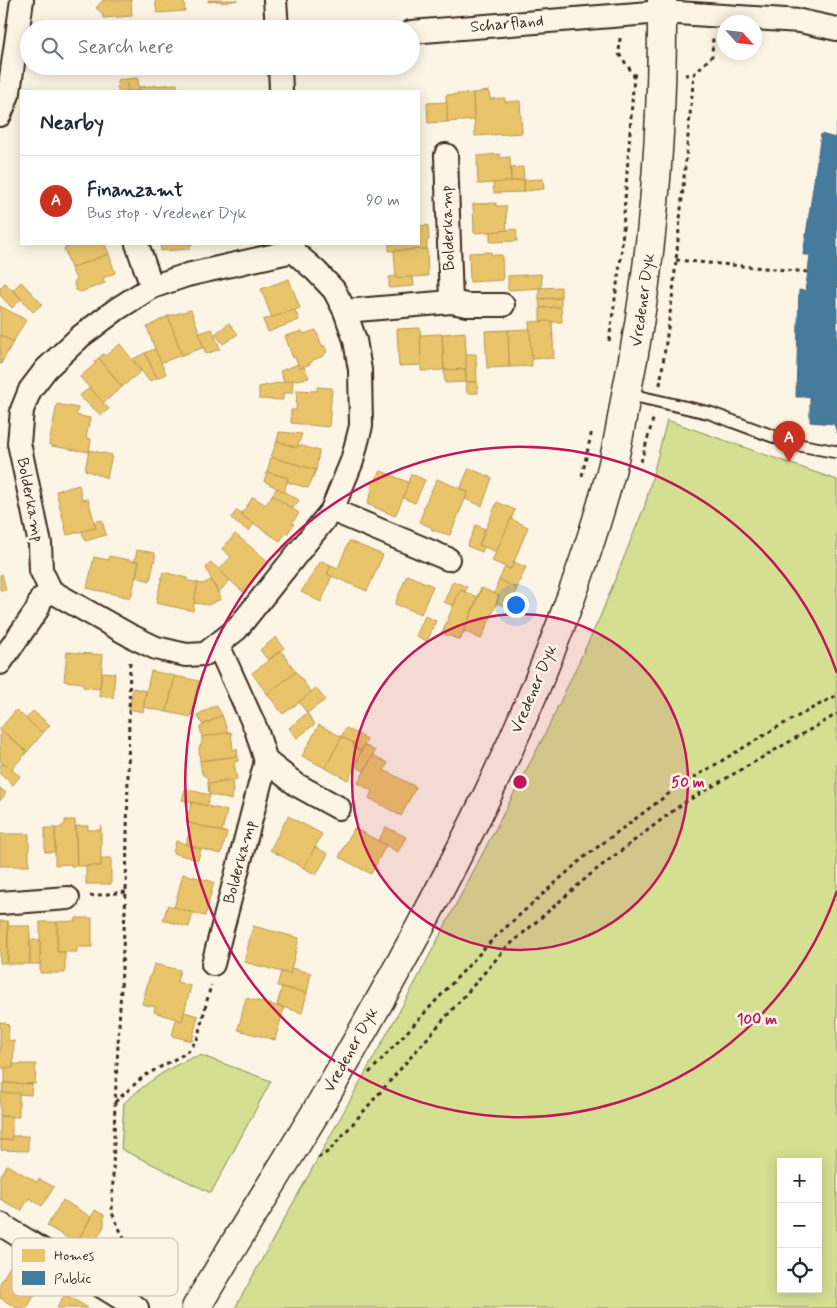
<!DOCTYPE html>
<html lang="en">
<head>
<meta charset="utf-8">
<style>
  body { margin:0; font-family:Mynerve,sans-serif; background:#f6f6f7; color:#1f2937 }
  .controls { position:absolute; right:15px; bottom:15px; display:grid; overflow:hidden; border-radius:0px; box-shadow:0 2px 12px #0003 }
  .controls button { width:45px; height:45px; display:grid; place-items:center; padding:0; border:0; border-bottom:1px solid #e0e1e3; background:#fff; color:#1f2937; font:25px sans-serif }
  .compass { position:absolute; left:717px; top:15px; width:45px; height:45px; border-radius:50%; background:#fff; box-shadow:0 2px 12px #0003; rotate:117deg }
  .you { position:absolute; left:515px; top:604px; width:18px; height:18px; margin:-12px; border:4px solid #fff; border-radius:50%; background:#1a73e8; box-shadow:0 0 0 8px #1a73e833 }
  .badge { display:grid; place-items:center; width:32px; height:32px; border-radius:50%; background:#c8321e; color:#fff; font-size:16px; font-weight:700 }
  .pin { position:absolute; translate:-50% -41px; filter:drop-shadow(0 1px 2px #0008) }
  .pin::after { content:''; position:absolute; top:26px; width:18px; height:15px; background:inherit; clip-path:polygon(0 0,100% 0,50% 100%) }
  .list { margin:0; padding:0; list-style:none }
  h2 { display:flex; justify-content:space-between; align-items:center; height:65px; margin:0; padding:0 20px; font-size:21px }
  h2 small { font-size:16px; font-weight:400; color:#747a83 }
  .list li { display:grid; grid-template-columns:32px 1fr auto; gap:15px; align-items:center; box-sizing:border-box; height:90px; padding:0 20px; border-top:1px solid #e0e1e3 }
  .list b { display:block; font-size:19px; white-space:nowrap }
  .list p { margin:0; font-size:16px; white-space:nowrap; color:#747a83 }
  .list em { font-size:16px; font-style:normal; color:#747a83 }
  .icon { flex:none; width:28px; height:28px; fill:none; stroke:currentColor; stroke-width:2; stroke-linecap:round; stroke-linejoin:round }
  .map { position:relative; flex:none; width:837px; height:1308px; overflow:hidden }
  .search { position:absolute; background:#fff; box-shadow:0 2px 12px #0003; left:20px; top:20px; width:400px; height:55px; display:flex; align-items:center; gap:12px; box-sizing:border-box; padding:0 18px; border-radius:28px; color:#747a83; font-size:19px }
  .panel { position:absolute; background:#fff; box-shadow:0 2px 12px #0003; left:20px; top:90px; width:400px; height:155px; border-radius:0px }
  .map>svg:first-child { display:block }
</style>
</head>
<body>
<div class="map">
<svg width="837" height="1308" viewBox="0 0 837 1308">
  <rect width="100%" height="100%" fill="#fcf5e5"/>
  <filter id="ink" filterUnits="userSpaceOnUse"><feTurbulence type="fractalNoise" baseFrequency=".02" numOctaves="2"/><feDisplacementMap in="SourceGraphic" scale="10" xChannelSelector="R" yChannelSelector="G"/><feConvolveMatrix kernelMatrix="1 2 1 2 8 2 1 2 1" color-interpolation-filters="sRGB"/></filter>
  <g filter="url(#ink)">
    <g fill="#d4df92" stroke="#888458" fill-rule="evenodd">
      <path d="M667 420 837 480V1308H235L415 983 545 734 600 617 645 505ZM781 1162H818V1289H781Z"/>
      <path d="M200 1055 271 1081 211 1193 121 1149 124 1103C146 1083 172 1064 200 1055Z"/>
    </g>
    <g fill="#e9c46a" stroke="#b59653">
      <path d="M103 0H131L132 16 103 18 102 13 96 8Z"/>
      <path d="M155 0H184L185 11 157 13Z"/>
      <path d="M208 0H238L222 3 220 1 208 2Z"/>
      <path d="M138 78 139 91H128L126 79Z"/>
      <path d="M126 79 128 91H118L117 80Z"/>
      <path d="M177 84V91H139V87Z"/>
      <path d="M489 91 490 99 505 98V102L520 101 522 133 475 136 473 93Z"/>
      <path d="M473 93 474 120 447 122 446 95Z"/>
      <path d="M447 102V122L428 123 427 103Z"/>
      <path d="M500 154V158L510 157 511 182 478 184 477 156Z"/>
      <path d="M523 167 524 180 511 181V168Z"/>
      <path d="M543 179 544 189 524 191V180Z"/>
      <path d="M524 180V192L494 193 493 183Z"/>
      <path d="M496 203V206H506L507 231 474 233 473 204Z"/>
      <path d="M428 225 429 240H427V249L389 251V244H419V226Z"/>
      <path d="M516 229 517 241 490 242V232Z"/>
      <path d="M76 244H103L105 245 109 254 71 268 64 248Z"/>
      <path d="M160 244H193H190V249L161 251Z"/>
      <path d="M427 249 428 276 396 278 394 251Z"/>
      <path d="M491 252 492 255H502L503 280 470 282 469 253Z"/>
      <path d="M109 254 115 273 103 278 105 283 81 292 76 290 74 283 76 279 71 268Z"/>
      <path d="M541 274 542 288 508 290V276Z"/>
      <path d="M396 276V278L413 277 414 286 389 288V277Z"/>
      <path d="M289 279 300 308 272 318 261 289Z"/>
      <path d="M21 282 42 304 33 312 13 290Z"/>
      <path d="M5 283 21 299 12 308 0 295V288Z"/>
      <path d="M561 287V298L539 299V288Z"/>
      <path d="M561 298V307L540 308 539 299Z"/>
      <path d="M0 306 26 320 13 342 0 335Z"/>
      <path d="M561 307 562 322H540V308Z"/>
      <path d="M191 310 205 347 182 355 168 316Z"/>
      <path d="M295 310 299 320 268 332 263 320Z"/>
      <path d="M168 316 182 355 160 363 147 327Z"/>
      <path d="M552 321 554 358 531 359 529 322Z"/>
      <path d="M229 323 238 334 223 344 215 334Z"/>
      <path d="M420 328 422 365 399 366 397 329Z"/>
      <path d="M212 329 220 349 206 354 199 333Z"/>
      <path d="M530 329 532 366 509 367 508 330Z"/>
      <path d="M316 330 322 346 324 345 327 352 323 356 313 360 310 364 300 368 295 357 293 358 285 336 302 331 304 334Z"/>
      <path d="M508 330 509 367 487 368 485 331Z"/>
      <path d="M465 332 467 369 444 370 442 334Z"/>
      <path d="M442 334 444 370 421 371 420 335Z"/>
      <path d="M0 335 13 342 1 364H0Z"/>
      <path d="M120 344 141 371 122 387 99 358 103 354 105 356Z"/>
      <path d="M155 349 166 374 157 378 145 353Z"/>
      <path d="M145 353 157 378 149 381 133 359Z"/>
      <path d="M466 354H476L477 382H466Z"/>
      <path d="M99 358 122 387 103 403 80 377 95 364 94 362Z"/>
      <path d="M298 364 300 368 304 367 309 378 284 382 280 371Z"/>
      <path d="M465 369 466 382 445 383 444 370Z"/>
      <path d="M293 380 292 393H283V400L259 399V387Z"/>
      <path d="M466 382H477L478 393H467Z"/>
      <path d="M317 387 332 388 329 427 291 423V410H296L297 390 317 391Z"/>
      <path d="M90 388 109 409 101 415 79 396Z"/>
      <path d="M57 404 78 408 76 415 90 418 86 438 91 439 89 452 51 446 49 444Z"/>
      <path d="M279 432 302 434 297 448 277 441Z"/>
      <path d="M277 441 297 448 299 445 319 451 316 470 271 457Z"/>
      <path d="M89 450 112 455 107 478 85 470Z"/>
      <path d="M271 457 316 470 308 488 287 482 288 478 267 472Z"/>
      <path d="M469 468 492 478 482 506 465 499 468 492 460 489Z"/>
      <path d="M381 471 410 483 395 516 367 504 372 490 371 487Z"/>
      <path d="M267 472 288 478 284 492 264 481Z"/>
      <path d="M411 474 425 480 415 503 403 498Z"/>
      <path d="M437 479 468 492 450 535 432 530 431 527 419 522 424 510 423 508Z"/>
      <path d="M79 485 82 500 88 499 96 528 67 535 56 491Z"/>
      <path d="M277 488 299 500 292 509 272 495Z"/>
      <path d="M272 495 299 513 292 523 294 524 287 534 286 533 280 541 241 515 253 497 266 505Z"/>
      <path d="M497 502 515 510 497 552 479 545Z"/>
      <path d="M237 510 242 513 241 515 254 523 249 531 235 522 231 518Z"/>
      <path d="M511 519 528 527 511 569 492 561Z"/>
      <path d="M102 520 106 535 85 541 82 531 96 528 94 522Z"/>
      <path d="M476 525 485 529 479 545 484 547 482 552 467 546Z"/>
      <path d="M235 534 269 562 243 592 219 570 231 557 222 549Z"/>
      <path d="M349 541 383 555 367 591 327 574 331 565 338 568Z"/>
      <path d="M137 550 155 553V558L150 581 136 577 139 562 135 561Z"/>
      <path d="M109 556 139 562 131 598 87 588 94 557 108 560Z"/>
      <path d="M321 561 331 565 327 574 332 576 321 602 301 592Z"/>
      <path d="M211 562 230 580 218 593 206 568Z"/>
      <path d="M514 562 526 567 517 588 499 580 505 567 511 569Z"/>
      <path d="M163 572 187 578 186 580 198 583 193 611 156 603Z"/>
      <path d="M2 574 6 590H0V575Z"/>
      <path d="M407 575 433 586 421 614 395 604Z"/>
      <path d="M211 580 221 599 208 605 194 603 198 583 203 584Z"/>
      <path d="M499 580 517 588 509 608 497 603 499 596 494 594Z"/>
      <path d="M453 581 467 587 465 592 460 590 453 606 444 602Z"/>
      <path d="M481 588 460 640 442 633 460 590 477 597Z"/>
      <path d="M482 588 499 596 497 603 481 639 464 631 460 640Z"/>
      <path d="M425 616 436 621 427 641 416 636Z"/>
      <path d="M276 637 284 648 268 660 260 650Z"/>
      <path d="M281 651 296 672 267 694 252 673Z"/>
      <path d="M67 652 103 655 100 689 83 687V683L64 681Z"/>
      <path d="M151 671 175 676 167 712 143 707Z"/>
      <path d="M102 672 115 673 113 698 99 696Z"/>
      <path d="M296 672 312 693 283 714 267 694Z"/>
      <path d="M175 676 199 681 191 717 167 712Z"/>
      <path d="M133 688 146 691 143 712 129 709Z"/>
      <path d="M316 688 325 700 307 713 299 702Z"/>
      <path d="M216 705 222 715 203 725 197 715Z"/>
      <path d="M16 710 43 733 27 752 0 729Z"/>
      <path d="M33 711 50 725 43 733 26 719Z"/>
      <path d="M307 713 315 724 297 738 289 728Z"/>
      <path d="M222 715 228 733 202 737 200 727Z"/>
      <path d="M319 725 342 737 325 768 302 756Z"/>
      <path d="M346 728 367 739 361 751 353 746 354 743 341 737Z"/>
      <path d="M0 729 27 752 11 770 0 761Z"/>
      <path d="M231 732 233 750 237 749 238 756 200 761 199 748 202 743V737Z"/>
      <path d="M342 737 354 743 353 746 361 751 364 748 348 780 325 768Z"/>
      <path d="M364 745 375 751 364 771 355 766Z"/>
      <path d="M373 755 388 763 384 770 416 787 401 816 369 798 372 791 358 783Z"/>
      <path d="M238 756V761L234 762 237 780 208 784 207 778 202 774 200 761Z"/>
      <path d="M2 763 20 776 13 785 0 774V766Z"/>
      <path d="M232 781 233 789 231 800 209 794 208 784Z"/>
      <path d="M0 788 6 793 0 801Z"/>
      <path d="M185 789 210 795 207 806 182 800Z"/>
      <path d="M192 802 227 811 222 831 227 833 186 822Z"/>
      <path d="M288 816 322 834 304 868 270 850Z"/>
      <path d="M65 820H75L77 866H71V864L55 865V828H60L65 824Z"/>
      <path d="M186 822 227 833 221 854 186 845 191 824Z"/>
      <path d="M76 826H88V830H100L101 826V866H77Z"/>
      <path d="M386 827 406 837 398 852 378 841Z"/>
      <rect x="45" y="828" width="10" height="24"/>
      <path d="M354 828 386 845 371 874 339 857Z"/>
      <rect x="0" y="834" width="29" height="32"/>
      <path d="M176 841 201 849 198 860 173 853Z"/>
      <path d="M315 847 328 854 316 875 304 868Z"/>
      <path d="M101 858H111V884H86V866H101Z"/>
      <path d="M183 874 214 882 205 916 174 908Z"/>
      <path d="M168 905 193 913 189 927 163 920Z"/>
      <path d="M76 918H92V947H77V952H57V922L76 921Z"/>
      <path d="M0 921H8L7 963H0Z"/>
      <path d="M8 921V926H30V964H8Z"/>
      <path d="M40 922H57V952H65V973H40Z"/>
      <path d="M253 926 299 938 290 974 244 962Z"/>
      <rect x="30" y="940" width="10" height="24"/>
      <path d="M154 964 180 970 177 982 191 986 182 1021 154 1012 155 1007 142 1004 150 975H151Z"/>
      <path d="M291 968 311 973 307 993 277 986 281 972 290 974Z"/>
      <path d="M282 987 307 993 302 1013 277 1005Z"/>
      <path d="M246 998 284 1008 275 1040 238 1030Z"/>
      <path d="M184 1012 198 1016 192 1041 172 1036 176 1019 182 1021Z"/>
      <path d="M0 1022 6 1023 9 1026 8 1040 14 1041 13 1068H0Z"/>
      <path d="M13 1064H36L35 1084 5 1083V1068H13Z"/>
      <path d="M3 1083 32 1084 31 1095 2 1093Z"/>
      <path d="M0 1093H19V1117L0 1116Z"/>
      <path d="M0 1116 12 1117V1140H0Z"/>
      <path d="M12 1136H28V1151L1 1150V1140H12Z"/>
      <path d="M7 1165 37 1182 39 1179 54 1187 42 1206 29 1198 21 1211 0 1199V1177Z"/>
      <path d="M63 1200 91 1217 76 1243 47 1226Z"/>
      <path d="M95 1210 104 1215V1226L93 1245 80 1237Z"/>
      <path d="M11 1265 41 1284 27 1308H17L0 1298V1283Z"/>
      <path d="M65 1294 88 1308H57Z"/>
    </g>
    <path fill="#457b9d" stroke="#426377" d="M837 122V433L834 424 810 422V397H796L799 290 805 291 808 272 810 255H803L821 134 835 138Z"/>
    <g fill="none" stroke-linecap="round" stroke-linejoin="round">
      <g stroke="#3b2a1e" stroke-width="15">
        <path id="lane" d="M627 394 710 413 794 444 837 452"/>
      </g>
      <g stroke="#3b2a1e" stroke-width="26">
        <g id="street">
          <path d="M275 0 277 29"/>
          <path d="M411 32 662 12 800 21 837 29"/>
          <path d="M280 66 281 91"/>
          <path d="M0 115 9 92 22 0"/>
          <path d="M137 244 152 287"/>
          <path d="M451 302 467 305H503"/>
          <path d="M345 311 451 302 446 155"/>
          <path d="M332 510 448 559"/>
          <path d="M51 591 131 636 156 648 186 655 205 654 237 629 332 510 352 461 361 426 360 370 355 340 345 311 334 290 316 271 293 251V244"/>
          <path d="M218 645 256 729 266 761 297 785 339 808"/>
          <path d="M0 663 37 610 41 599 51 591 41 570 40 544 19 443 22 410 30 390 46 369 81 336 117 309 152 287 187 275 293 251"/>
          <path d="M0 903 68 898"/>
          <path d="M213 964 266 761"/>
          <path d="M0 1224 137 1308"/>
        </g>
      </g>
      <g stroke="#3b2a1e" stroke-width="31">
        <path id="secondary" d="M196 1308C239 1234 286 1163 329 1090 441 896 549 695 609 479 617 451 621 423 626 395 653 265 663 133 662 0"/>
      </g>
      <g stroke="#3b2a1e" stroke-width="3" stroke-dasharray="4 4" stroke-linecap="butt">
        <path d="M620 38 619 54 634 75H636"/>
        <path d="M685 75 694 74 712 56 713 37"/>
        <path d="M676 260 808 272"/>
        <path d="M609 341 621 257 634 75"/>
        <path d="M660 385 673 292 694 74"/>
        <path d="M641 462 654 416"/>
        <path d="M582 476 592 430"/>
        <path d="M90 896 126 892"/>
        <path d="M369 1073 494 938 583 858 675 789 776 728 837 695"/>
        <path d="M115 1102 144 1076 186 1053 197 1040 211 985"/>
        <path d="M318 1158 329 1151 505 949 592 873 682 804 837 714"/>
        <path d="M129 1276 134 1260 112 1213 115 1102 126 892 130 659"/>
      </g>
      <use href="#lane" stroke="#fcf5e5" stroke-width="11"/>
      <use href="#street" stroke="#fcf5e5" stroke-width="22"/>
      <use href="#secondary" stroke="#fcf5e5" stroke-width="28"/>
    </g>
  </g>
  <circle cx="520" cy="782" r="168" fill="#c2185b" fill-opacity=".12"/>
  <g fill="none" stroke="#c2185b" stroke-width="2.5">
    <circle cx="520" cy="782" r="168"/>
    <path d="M837 891A335 335 0 1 1 837 673"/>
  </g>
  <g text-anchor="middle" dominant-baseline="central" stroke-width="5" stroke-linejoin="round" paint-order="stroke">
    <g font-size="16" fill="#3b2a1e" stroke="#fcf5e5">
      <text transform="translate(507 24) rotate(-5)">Scharfland</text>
      <text transform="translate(448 228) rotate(-92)">Bolderkamp</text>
      <text transform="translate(643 300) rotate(-82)">Vredener Dyk</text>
      <text transform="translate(30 500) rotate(79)">Bolderkamp</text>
      <text transform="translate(534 689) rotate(-67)">Vredener Dyk</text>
      <text transform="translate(240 862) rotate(-75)">Bolderkamp</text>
      <text transform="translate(351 1050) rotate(-61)">Vredener Dyk</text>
    </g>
  </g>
  <rect x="12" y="1238" width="166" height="58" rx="8" fill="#fcf5e5" stroke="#c2b8a9" stroke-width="1"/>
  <rect x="22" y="1249" width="23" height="13" fill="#e9c46a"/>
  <rect x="22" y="1271" width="23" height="14" fill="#457b9d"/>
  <g font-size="14" fill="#3b2a1e">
    <text x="54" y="1260">Homes</text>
    <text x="54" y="1283">Public</text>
  </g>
  <circle cx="520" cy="782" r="8" fill="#c2185b" stroke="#fcf5e5" stroke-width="2.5"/>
  <g font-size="15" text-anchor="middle" font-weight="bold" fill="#c2185b" stroke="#fcf5e5" stroke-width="5" stroke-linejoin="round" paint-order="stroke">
    <text x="688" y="787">50 m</text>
    <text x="757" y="1024">100 m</text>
  </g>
</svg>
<div class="controls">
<button>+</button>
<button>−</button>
<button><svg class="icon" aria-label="locate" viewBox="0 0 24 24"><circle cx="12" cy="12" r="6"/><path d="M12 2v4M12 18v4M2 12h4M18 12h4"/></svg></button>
</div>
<svg class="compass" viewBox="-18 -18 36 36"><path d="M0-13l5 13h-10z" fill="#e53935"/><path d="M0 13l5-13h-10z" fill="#747a83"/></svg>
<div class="you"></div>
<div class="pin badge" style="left:789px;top:462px">A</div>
<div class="search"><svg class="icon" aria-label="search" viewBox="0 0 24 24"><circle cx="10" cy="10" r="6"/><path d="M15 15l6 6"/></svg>Search here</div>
<section class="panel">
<h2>Nearby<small></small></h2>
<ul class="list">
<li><span class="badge">A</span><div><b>Finanzamt</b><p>Bus stop · Vredener Dyk</p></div><em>90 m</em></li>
</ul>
</section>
</div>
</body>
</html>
